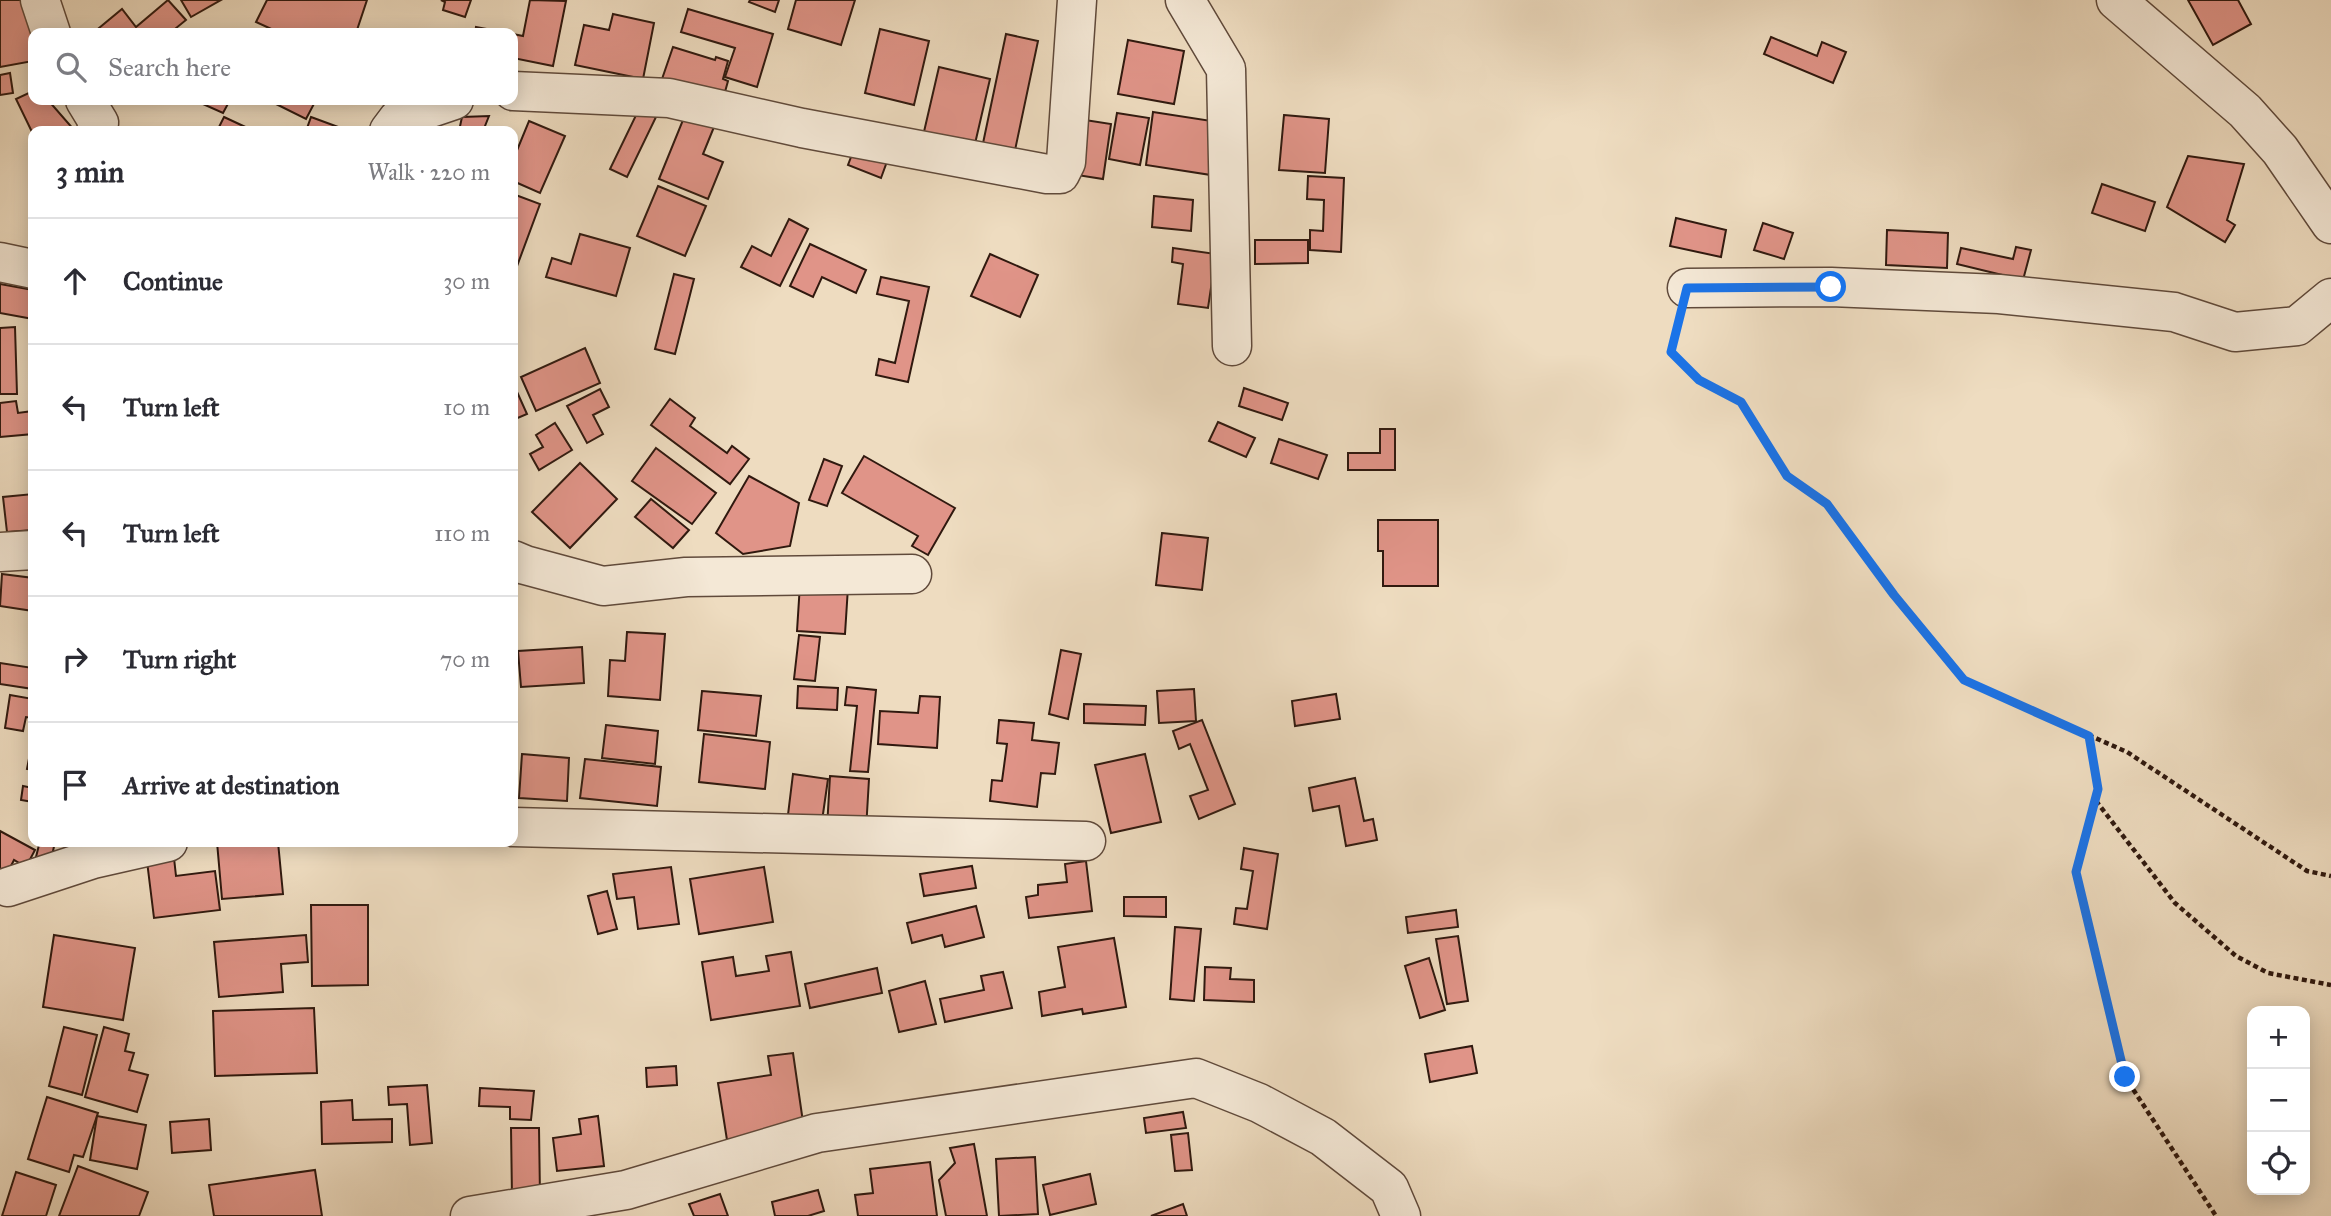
<!DOCTYPE html>
<html lang="en">
<head>
<meta charset="utf-8">
<style>
  body { margin:0; font-family:"IM FELL Great Primer",serif; background:#f7f7f7; color:#2b2b33 }
  .controls { position:absolute; right:21px; bottom:21px; display:grid; overflow:hidden; border-radius:14px; box-shadow:0 4px 18px #0003 }
  .controls button { width:63px; height:63px; display:grid; place-items:center; padding:0; border:0; border-bottom:2px solid #e1e1e2; background:#fff; color:#2b2b33; font:35px sans-serif }
  .stop { position:absolute; width:21px; height:21px; margin:-16px; border:5px solid #1a73e8; border-radius:50%; background:#fff }
  .stop.end { background:#1a73e8; border-color:#fff; box-shadow:0 2px 7px #0008 }
  .list { margin:0; padding:0; list-style:none }
  h2 { display:flex; justify-content:space-between; align-items:center; height:91px; margin:0; padding:0 28px; font-size:30px }
  h2 small { font-size:23px; font-weight:400; color:#7c7c81 }
  .list li { display:grid; grid-template-columns:46px 1fr auto; gap:21px; align-items:center; box-sizing:border-box; height:126px; padding:0 28px; border-top:2px solid #e1e1e2 }
  .list b { display:block; font-size:26px; white-space:nowrap }
  .list em { font-size:23px; font-style:normal; color:#7c7c81 }
  .icon { flex:none; width:38px; height:38px; fill:none; stroke:currentColor; stroke-width:2; stroke-linecap:round; stroke-linejoin:round }
  .map { position:relative; flex:none; width:2331px; height:1216px; overflow:hidden }
  .search { position:absolute; background:#fff; box-shadow:0 4px 18px #0003; left:28px; top:28px; width:490px; height:77px; display:flex; align-items:center; gap:18px; box-sizing:border-box; padding:0 24px; border-radius:14px; color:#7c7c81; font-size:26px }
  .panel { position:absolute; background:#fff; box-shadow:0 4px 18px #0003; left:28px; top:126px; width:490px; height:721px; border-radius:14px }
  .map>svg:first-child { display:block }
</style>
</head>
<body>
<div class="map">
<svg width="2331" height="1216" viewBox="0 0 2331 1216">
  <rect width="100%" height="100%" fill="#eedcc0"/>
  <filter id="stains"><feTurbulence type="fractalNoise" baseFrequency=".00286" numOctaves="4"/><feColorMatrix values="0 0 0 0 .2 0 0 0 0 .09 0 0 0 0 .02 0 0 0 .5 -.17"/></filter>
  <radialGradient id="worn" r=".72"><stop offset=".6" stop-color="#630" stop-opacity="0"/><stop offset="1" stop-color="#630" stop-opacity=".3"/></radialGradient>
  <g fill="#e09488" stroke="#30190f" stroke-width="2">
    <path d="M0 0H30L33 61 0 67Z"/>
    <path d="M168 0 186 20 170 33H93L122 9 136 27Z"/>
    <path d="M181 0H221L191 17Z"/>
    <path d="M267 0H367L356 33H280L256 22Z"/>
    <path d="M441 0H471L465 17 443 10 445 2Z"/>
    <path d="M530 0 566 1 553 66 513 58V34L523 36Z"/>
    <path d="M750 0H779L775 12 749 2Z"/>
    <path d="M796 0H855L841 45 788 29Z"/>
    <path d="M2188 0H2238L2251 24 2213 45Z"/>
    <path d="M688 9 773 34 757 87 725 77 735 48 681 32Z"/>
    <path d="M613 14 654 23 643 79 575 65 584 25 609 30Z"/>
    <path d="M476 27 508 33H475Z"/>
    <path d="M880 29 929 41 914 105 865 93Z"/>
    <path d="M1006 34 1038 41 1014 155 982 148Z"/>
    <path d="M1771 37 1817 56 1822 42 1846 52 1833 83 1764 54Z"/>
    <path d="M1128 40 1184 51 1174 104 1118 94Z"/>
    <path d="M673 47 715 60 716 57 728 61 723 79 728 81 723 99 662 79Z"/>
    <path d="M939 67 990 79 974 148 923 136Z"/>
    <path d="M10 73 13 93 0 95V75Z"/>
    <path d="M33 91V100H48L75 131H33V134L16 99Z"/>
    <path d="M194 100H230L223 113Z"/>
    <path d="M268 100H316L306 119Z"/>
    <path d="M639 109 656 117 627 177 610 169Z"/>
    <path d="M1153 112 1218 122 1211 175 1146 165Z"/>
    <path d="M1117 113 1149 118 1140 165 1109 159Z"/>
    <path d="M685 115 714 127 703 154 723 162 708 199 659 179Z"/>
    <path d="M1284 115 1329 119 1325 173 1279 170Z"/>
    <path d="M489 116 483 131H459L462 117Z"/>
    <path d="M224 117 254 131H217Z"/>
    <path d="M311 117 349 131H306Z"/>
    <path d="M1085 120 1111 124 1103 179 1077 175Z"/>
    <path d="M529 121 565 136 540 193 513 181V160Z"/>
    <path d="M856 144 889 156 881 178 848 165Z"/>
    <path d="M2188 156 2244 164 2227 220 2235 225 2225 242 2167 207Z"/>
    <path d="M1308 176 1344 178 1341 252 1310 250V230L1323 231 1324 200 1307 199Z"/>
    <path d="M2102 184 2155 202 2145 231 2092 213Z"/>
    <path d="M658 186 706 206 685 256 637 236Z"/>
    <path d="M513 194 540 204 513 277Z"/>
    <path d="M1154 196 1193 200 1191 231 1152 227Z"/>
    <path d="M1676 218 1726 230 1721 257 1670 246Z"/>
    <path d="M789 219 808 229 780 286 741 267 752 246 771 256Z"/>
    <path d="M1763 223 1793 233 1784 259 1754 250Z"/>
    <path d="M1887 230 1948 233 1947 268 1886 265Z"/>
    <path d="M580 234 630 248 616 296 546 277 552 258 571 264Z"/>
    <path d="M1255 240H1308V263L1255 264Z"/>
    <path d="M810 244 866 270 856 293 822 277 813 297 790 286Z"/>
    <path d="M2016 247 2031 250 2023 280 1957 264 1961 248 2013 259Z"/>
    <path d="M1173 248 1216 254 1208 308 1178 304 1183 264 1172 262Z"/>
    <path d="M990 254 1038 275 1020 317 971 296Z"/>
    <path d="M674 274 694 279 675 354 655 349Z"/>
    <path d="M881 277 929 287 908 382 876 375 879 359 895 363 909 301 877 294Z"/>
    <path d="M0 284 33 290V319L0 313Z"/>
    <path d="M15 327 17 394H0V328Z"/>
    <path d="M585 348 600 383 536 411 521 377Z"/>
    <path d="M513 383 527 414 513 420Z"/>
    <path d="M1244 388 1288 403 1282 420 1239 406Z"/>
    <path d="M600 389 609 407 593 415 603 434 587 443 567 406Z"/>
    <path d="M670 399 695 418 690 426 727 453 732 446 749 459 730 484 651 425Z"/>
    <path d="M16 401 18 413 33 411V434L0 437V403Z"/>
    <path d="M1218 422 1255 438 1246 457 1209 441Z"/>
    <path d="M555 423 572 450 539 470 530 454 543 447 536 435Z"/>
    <path d="M1380 429H1395V470H1348V453H1380Z"/>
    <path d="M1279 439 1327 455 1318 479 1271 463Z"/>
    <path d="M656 448 716 493 692 524 632 481Z"/>
    <path d="M864 456 955 508 928 555 912 546 918 536 842 493Z"/>
    <path d="M824 459 842 466 827 506 809 500Z"/>
    <path d="M580 463 617 499 570 548 532 512Z"/>
    <path d="M749 476 799 503 790 546 743 554 716 533Z"/>
    <path d="M33 494V530L7 532 3 497Z"/>
    <path d="M651 499 689 530 673 548 635 517Z"/>
    <path d="M1378 520H1438V586H1383V551H1378Z"/>
    <path d="M1162 533 1208 538 1202 590 1156 585Z"/>
    <path d="M2 574 33 578V611L0 606Z"/>
    <path d="M800 584 848 587 845 634 797 631Z"/>
    <path d="M627 632 665 634 660 700 608 696 610 660 625 661Z"/>
    <path d="M799 635 820 637 815 681 794 679Z"/>
    <path d="M582 647 584 683 521 687 518 651Z"/>
    <path d="M1061 650 1081 654 1068 719 1049 714Z"/>
    <path d="M0 663 33 668V689L0 684Z"/>
    <path d="M798 686 838 688 837 710 797 708Z"/>
    <path d="M847 687 876 690 868 772 850 771 857 706 845 705Z"/>
    <path d="M1194 689 1196 721 1159 723 1157 691Z"/>
    <path d="M702 691 761 696 756 736 698 730Z"/>
    <path d="M1336 694 1340 719 1295 726 1292 701Z"/>
    <path d="M10 695 33 699V718L26 717 23 731 5 728Z"/>
    <path d="M920 696 940 697 937 748 878 744 880 711 918 713Z"/>
    <path d="M1084 704 1146 706 1145 725 1084 723Z"/>
    <path d="M999 720 1034 723 1032 740 1059 743 1055 774 1041 773 1037 807 990 801 992 780 1002 781 1007 744 997 743Z"/>
    <path d="M1202 720 1235 804 1199 819 1190 796 1208 790 1190 744 1179 749 1173 731Z"/>
    <path d="M606 725 658 731 655 764 602 758Z"/>
    <path d="M704 734 770 742 765 789 699 782Z"/>
    <path d="M31 748 33 749V770L27 769Z"/>
    <path d="M522 754 569 758 567 801 519 798Z"/>
    <path d="M1145 754 1161 822 1111 833 1095 765Z"/>
    <path d="M585 759 661 767 657 806 580 798Z"/>
    <path d="M793 774 828 779 821 828 787 823Z"/>
    <path d="M830 776 869 779 866 830 827 828Z"/>
    <path d="M1355 778 1364 821 1373 819 1377 840 1346 846 1339 806 1313 811 1309 788Z"/>
    <path d="M23 786 33 788V802L21 800Z"/>
    <path d="M0 831 35 850 26 867 14 860 7 874 0 870Z"/>
    <path d="M34 842H55L51 860 36 857 39 845Z"/>
    <path d="M217 842H278L283 894 222 899Z"/>
    <path d="M1244 848 1278 854 1267 929 1234 924 1236 908 1247 909 1253 871 1241 869Z"/>
    <path d="M173 849 176 876 215 871 220 910 154 918 146 853Z"/>
    <path d="M1086 861 1092 911 1029 918 1026 897 1038 895V885L1067 882 1065 864Z"/>
    <path d="M972 866 976 888 924 896 920 874Z"/>
    <path d="M671 867 679 924 638 929 634 897 617 899 613 874Z"/>
    <path d="M764 867 773 922 699 934 690 879Z"/>
    <path d="M607 891 617 929 598 934 588 896Z"/>
    <path d="M1124 897H1166V917L1124 916Z"/>
    <path d="M311 905H368V985L312 986Z"/>
    <path d="M976 906 984 937 945 947 942 935 912 943 907 923Z"/>
    <path d="M1456 910 1458 927 1408 933 1406 917Z"/>
    <path d="M1175 927 1201 929 1194 1001 1170 999Z"/>
    <path d="M54 935 135 948 123 1020 43 1007Z"/>
    <path d="M306 935 308 962 281 964 283 992 219 997 214 942Z"/>
    <path d="M1458 936 1468 1001 1447 1004 1436 939Z"/>
    <path d="M1114 938 1126 1007 1083 1014 1082 1009 1042 1016 1039 992 1065 987 1058 947Z"/>
    <path d="M791 952 800 1006 711 1020 702 962 733 957 736 976 769 971 766 956Z"/>
    <path d="M1429 958 1445 1010 1420 1018 1405 966Z"/>
    <path d="M1205 967 1231 968 1230 979 1254 980V1002L1204 1000Z"/>
    <path d="M877 968 882 993 810 1008 805 984Z"/>
    <path d="M1003 972 1012 1008 945 1022 940 999 984 990 981 976Z"/>
    <path d="M925 981 936 1024 899 1032 889 991Z"/>
    <path d="M314 1008 317 1073 215 1076 213 1011Z"/>
    <path d="M64 1027 97 1035 82 1095 49 1086Z"/>
    <path d="M104 1027 129 1034 125 1051 134 1053 129 1070 148 1075 137 1112 85 1097Z"/>
    <path d="M1472 1046 1477 1073 1430 1082 1425 1054Z"/>
    <path d="M793 1053 804 1129 727 1140 718 1083 771 1075 768 1056Z"/>
    <path d="M676 1066 677 1085 647 1087 646 1068Z"/>
    <path d="M427 1085 432 1143 410 1145 407 1104 389 1105 388 1087Z"/>
    <path d="M480 1088 534 1091 531 1120 510 1119V1107L479 1106Z"/>
    <path d="M47 1097 98 1113 83 1157 74 1155 69 1172 28 1159Z"/>
    <path d="M352 1100 353 1120 392 1119V1142L322 1144 321 1102Z"/>
    <path d="M1183 1112 1186 1128 1146 1133 1144 1118Z"/>
    <path d="M97 1116 146 1125 137 1169 90 1160Z"/>
    <path d="M598 1116 604 1166 557 1171 553 1138 581 1134 579 1119Z"/>
    <path d="M209 1119 211 1150 172 1153 170 1122Z"/>
    <path d="M511 1128H539L540 1196 512 1197Z"/>
    <path d="M1188 1133 1192 1170 1175 1171 1171 1135Z"/>
    <path d="M974 1144 987 1216H946L939 1180 955 1163 950 1148Z"/>
    <path d="M1035 1157 1038 1214 999 1216 996 1159Z"/>
    <path d="M930 1162 937 1216H858L855 1195 873 1193 870 1169Z"/>
    <path d="M78 1166 148 1192 139 1216H59Z"/>
    <path d="M315 1170 322 1216H214L209 1185Z"/>
    <path d="M16 1172 56 1185 46 1216H2Z"/>
    <path d="M1090 1174 1096 1204 1050 1215 1043 1185Z"/>
    <path d="M818 1190 824 1211 808 1216H775L772 1202Z"/>
    <path d="M720 1194 728 1216H694L689 1204Z"/>
    <path d="M1183 1204 1187 1216H1151Z"/>
  </g>
  <g fill="none" stroke-linecap="round" stroke-linejoin="round">
    <g stroke="#604a3b" stroke-width="41">
      <g id="minor">
        <path d="M40 0 51 33"/>
        <path d="M1185 0 1226 69 1232 346"/>
        <path d="M2116 0 2245 111 2280 150 2331 224"/>
        <path d="M513 91 669 98 802 128 1047 174H1060L1066 162 1077 0"/>
        <path d="M85 100 99 123 96 131"/>
        <path d="M389 131 398 119 454 100"/>
        <path d="M0 262 33 269"/>
        <path d="M1687 288 1831 287 1999 294 2174 312 2235 332 2297 326 2331 298"/>
        <path d="M0 552 33 550"/>
        <path d="M513 560 525 565 603 586 686 577 912 574"/>
        <path d="M513 827 1086 841"/>
        <path d="M8 887 93 859 168 842"/>
        <path d="M470 1216 626 1190 817 1133 1196 1078 1259 1103 1323 1137 1389 1188 1401 1216"/>
      </g>
    </g>
    <g stroke="#30190f" stroke-width="4.5" stroke-dasharray="5 3.5" stroke-linecap="butt">
      <path d="M1678 323 1671 352 1699 380 1741 402 1787 476 1827 504 1894 595 1964 680 2127 752 2307 871 2331 876"/>
      <path d="M2089 736 2098 789 2076 871 2125 1077 2216 1216"/>
      <path d="M2096 801 2175 903 2236 956 2268 973 2331 985"/>
    </g>
    <use href="#minor" stroke="#f4e8d6" stroke-width="38"/>
  </g>
  <g fill="none" stroke-linecap="round" stroke-linejoin="round">
    <path stroke="#1a73e8" stroke-width="9" d="M1831 287 1687 288 1671 352 1699 380 1741 402 1787 476 1827 504 1894 595 1964 680 2089 736 2098 789 2076 872 2125 1077"/>
  </g>
  <rect width="100%" height="100%" filter="url(#stains)"/>
  <rect width="100%" height="100%" fill="url(#worn)"/>
</svg>
<div class="controls">
<button>+</button>
<button>−</button>
<button><svg class="icon" aria-label="locate" viewBox="0 0 24 24"><circle cx="12" cy="12" r="6"/><path d="M12 2v4M12 18v4M2 12h4M18 12h4"/></svg></button>
</div>
<div class="stop" style="left:1831px;top:287px"></div>
<div class="stop end" style="left:2125px;top:1077px"></div>
<div class="search"><svg class="icon" aria-label="search" viewBox="0 0 24 24"><circle cx="10" cy="10" r="6"/><path d="M15 15l6 6"/></svg>Search here</div>
<section class="panel">
<h2>3 min<small>Walk · 220 m</small></h2>
<ul class="list">
<li><svg class="icon" aria-label="ahead" viewBox="0 0 24 24"><path d="M12 20V5M6 11l6-6 6 6"/></svg><div><b>Continue</b></div><em>30 m</em></li>
<li><svg class="icon" aria-label="left" viewBox="0 0 24 24"><path d="M17 20v-9H6M10 6l-5 5 5 5"/></svg><div><b>Turn left</b></div><em>10 m</em></li>
<li><svg class="icon" aria-label="left" viewBox="0 0 24 24"><path d="M17 20v-9H6M10 6l-5 5 5 5"/></svg><div><b>Turn left</b></div><em>110 m</em></li>
<li><svg class="icon" aria-label="right" viewBox="0 0 24 24"><path d="M7 20v-9h11M14 6l5 5-5 5"/></svg><div><b>Turn right</b></div><em>70 m</em></li>
<li><svg class="icon" aria-label="arrive" viewBox="0 0 24 24"><path d="M6 21V4h12l-3 4 3 4H6"/></svg><div><b>Arrive at destination</b></div></li>
</ul>
</section>
</div>
</body>
</html>
